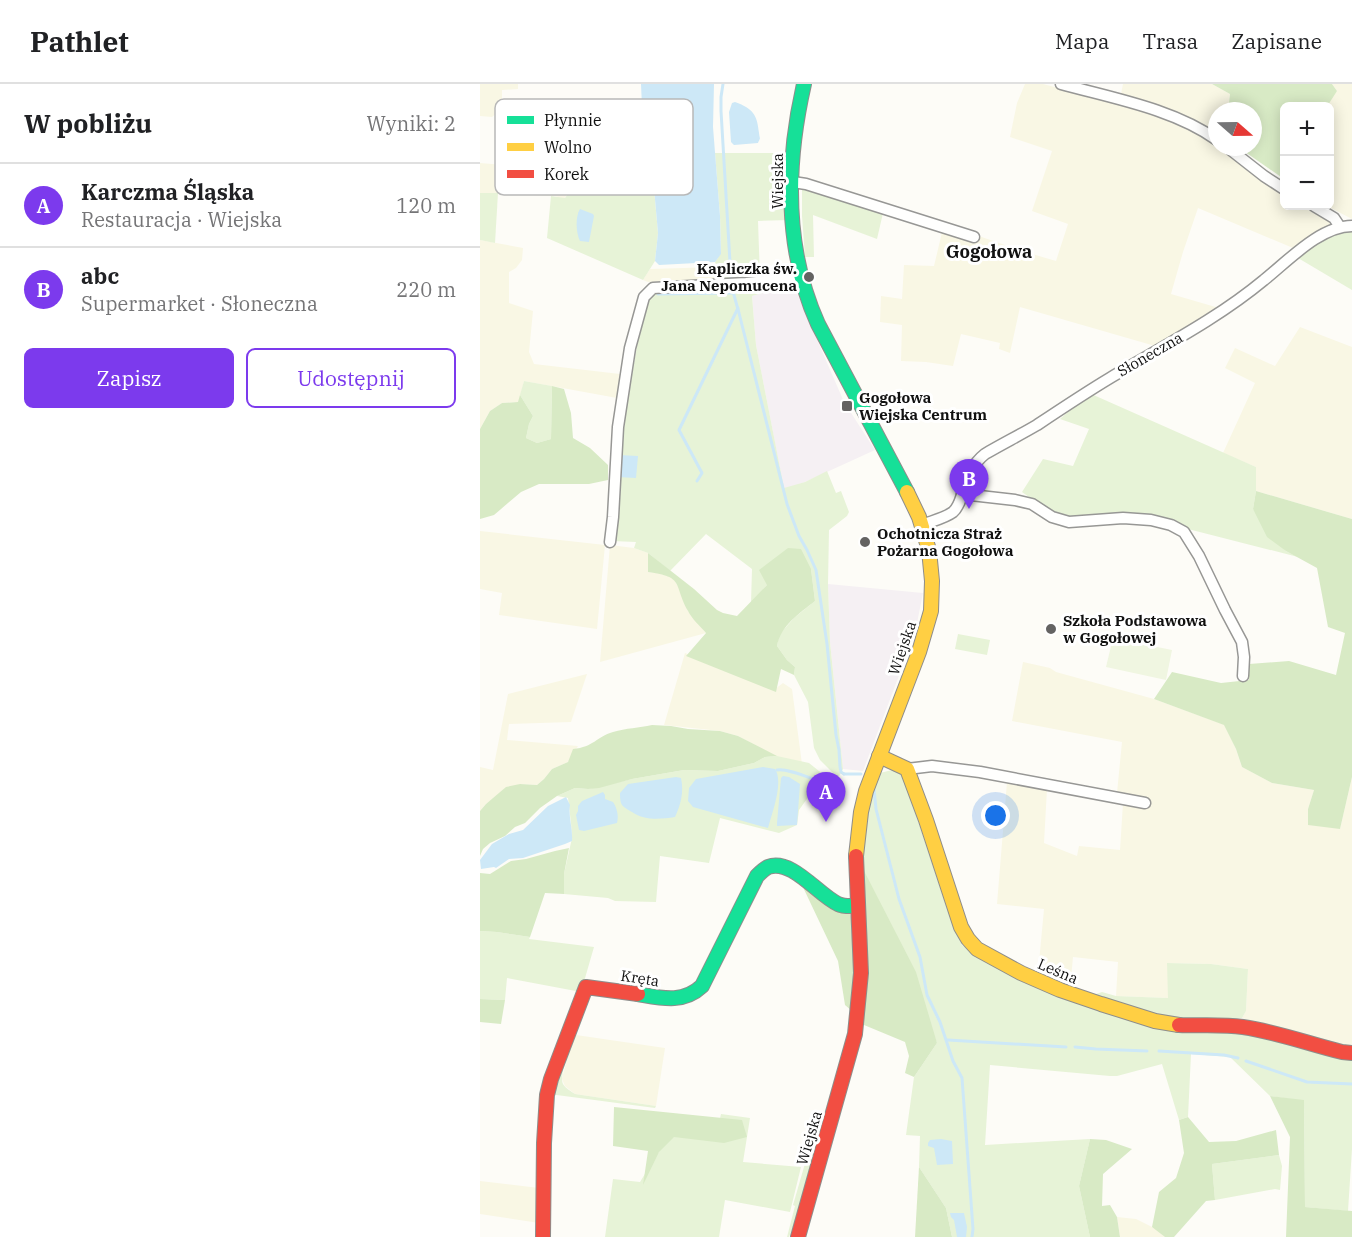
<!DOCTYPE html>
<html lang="pl">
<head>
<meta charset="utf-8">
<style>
  body { margin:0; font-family:"IBM Plex Serif",serif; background:#f6f6f6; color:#202124 }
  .controls { position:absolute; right:18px; top:18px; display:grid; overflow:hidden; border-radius:9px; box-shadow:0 3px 15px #0003 }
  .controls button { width:54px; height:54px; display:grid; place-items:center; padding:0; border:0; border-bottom:2px solid #e0e0e0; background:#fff; color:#202124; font:30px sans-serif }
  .compass { position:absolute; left:728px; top:18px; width:54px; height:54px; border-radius:50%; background:#fff; box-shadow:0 3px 15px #0003; rotate:110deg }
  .you { position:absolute; left:516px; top:732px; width:21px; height:21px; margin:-15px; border:4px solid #fff; border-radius:50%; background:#1a73e8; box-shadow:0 0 0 9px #1a73e833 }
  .badge { display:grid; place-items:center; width:39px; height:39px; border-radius:50%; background:#7c3aed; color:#fff; font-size:20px; font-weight:700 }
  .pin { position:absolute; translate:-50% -50px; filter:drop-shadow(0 2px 3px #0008) }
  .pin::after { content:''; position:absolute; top:32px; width:21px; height:18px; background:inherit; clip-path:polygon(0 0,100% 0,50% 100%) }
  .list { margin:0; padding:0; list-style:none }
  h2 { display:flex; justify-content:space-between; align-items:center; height:78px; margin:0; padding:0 24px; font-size:26px }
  h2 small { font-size:20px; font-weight:400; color:#757577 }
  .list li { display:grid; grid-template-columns:39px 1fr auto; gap:18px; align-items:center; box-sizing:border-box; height:84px; padding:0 24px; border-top:2px solid #e0e0e0 }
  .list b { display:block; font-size:22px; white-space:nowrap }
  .list p { margin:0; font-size:20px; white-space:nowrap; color:#757577 }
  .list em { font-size:20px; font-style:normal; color:#757577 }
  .actions { display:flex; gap:12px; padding:18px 24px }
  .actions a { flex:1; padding:14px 0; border:2px solid #7c3aed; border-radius:9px; text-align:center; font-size:21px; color:#7c3aed }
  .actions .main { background:#7c3aed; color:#fff }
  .map { position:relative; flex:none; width:872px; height:1153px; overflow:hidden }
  header { display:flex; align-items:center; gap:36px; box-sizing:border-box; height:84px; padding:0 30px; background:#fff; border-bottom:2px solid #e0e0e0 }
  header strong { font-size:28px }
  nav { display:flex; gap:33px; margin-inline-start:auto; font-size:21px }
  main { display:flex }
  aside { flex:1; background:#fff }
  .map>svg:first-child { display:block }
</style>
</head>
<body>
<header>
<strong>Pathlet</strong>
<nav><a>Mapa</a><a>Trasa</a><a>Zapisane</a></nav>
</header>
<main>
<aside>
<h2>W pobliżu<small>Wyniki: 2</small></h2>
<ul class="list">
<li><span class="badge">A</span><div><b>Karczma Śląska</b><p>Restauracja · Wiejska</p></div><em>120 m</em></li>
<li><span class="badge">B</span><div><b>abc</b><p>Supermarket · Słoneczna</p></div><em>220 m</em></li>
</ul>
<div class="actions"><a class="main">Zapisz</a><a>Udostępnij</a></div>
</aside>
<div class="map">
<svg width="872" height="1153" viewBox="0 0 872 1153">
  <rect width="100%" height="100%" fill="#fdfcf7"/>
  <g fill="#f5f0f3">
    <path d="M313 200 364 318 395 366 325 398 304 405 276 261 272 212Z"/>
    <path d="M348 500 443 509 435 549 383 687 363 685 350 558Z"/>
  </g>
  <g fill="#f9f7e4">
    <path d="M0 0H38V5L22 6V25L12 33 0 32Z"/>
    <path d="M545 0H563L643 21 706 42 744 68 786 100 804 111V122H821L851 139 820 167 718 124 703 168 691 210 739 224 675 262 540 223 530 269 519 265 520 259 481 250 473 282 446 278 421 277 422 241 400 238 401 212 422 215 424 181 454 182 464 140 542 167 576 177 588 140 552 127 572 67 530 53 537 19Z"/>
    <path d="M643 0H732L750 10 748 27H737V49L716 36 686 25 641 10Z"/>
    <path d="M852 0H872V135L847 122H850V22H838L840 20 857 7Z"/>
    <path d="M0 79 93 87 102 90 84 115 75 112 0 109Z"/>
    <path d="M0 156 43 164 42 176 36 184 29 188V219L53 227 49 268 54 280 140 290 137 314 44 297 39 318 22 319 10 327 0 345Z"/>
    <path d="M237 183 242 196 168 198 163 196 170 185Z"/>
    <path d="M820 243 872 263V435L776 407V383L743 369 775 299 745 284 755 264 795 282Z"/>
    <path d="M0 447 125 461 117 545 19 531 22 509 0 505Z"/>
    <path d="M130 461 154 464 168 469V488L184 490 193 494 199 504 208 527 226 549 120 578Z"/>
    <path d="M205 569 295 605 303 599 312 605 322 680 299 674 258 652 240 647 184 641Z"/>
    <path d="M543 578 570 584 576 588 674 615 745 641 756 665 762 683 792 699 834 706 828 725 860 745 872 693V965L762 934 766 927 768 885 731 880 688 879V914L636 912 638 878 593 873 590 905 558 889 564 825 517 820 527 698 567 705 564 759 597 772 599 762 640 766 643 719 637 709 642 658 532 637Z"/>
    <path d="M107 590 91 638 29 640 27 656 98 662 88 678 72 685 64 695 57 701 40 700 14 714 6 720 0 727V683L13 686 28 610Z"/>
    <path d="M96 951 185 964 176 1022 95 1010 85 1002 82 995 88 970Z"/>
    <path d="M0 1097 59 1104V1139L0 1130Z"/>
    <path d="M637 1133 656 1135 676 1145 685 1153H640Z"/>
  </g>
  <g fill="#e7f3d7">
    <path d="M235 69H308L309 136 278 137 280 194 242 196 235 178 241 169 240 132Z"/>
    <path d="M172 82 178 149 175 177 163 196 67 154 71 112 85 114 102 90 129 84Z"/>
    <path d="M322 102 403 129 397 155 333 131 334 173H325L322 132Z"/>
    <path d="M0 109H18L15 159 0 156Z"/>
    <path d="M872 146V206L818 174 842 156 856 150Z"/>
    <path d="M313 200 272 212 276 261 304 404 325 398 347 387 356 409 361 407 369 428 367 432 349 446 348 500 350 558 363 685 358 694 340 676 334 664 328 618 314 591 315 583 307 576 297 562 299 551 314 534 335 517 331 485 287 501 271 519 272 485 226 450 190 487 168 469 154 464 156 458 132 457 146 326 160 245 169 214 176 207Z"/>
    <path d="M44 297 72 302 71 355 57 359 46 354 49 340 53 332 40 311Z"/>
    <path d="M609 309 776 383V407L773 425 806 467 818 473 708 445C677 426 651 430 616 432 609 433 600 435 593 434 575 432 556 418 542 408L563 375 593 382 609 345 580 335Z"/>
    <path d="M478 550 510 556 507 571 475 565Z"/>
    <path d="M297 672 329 679 344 691 319 726 317 741 299 749 240 734 229 779 180 772 176 818 135 817 128 814 84 810V790L92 754 91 739 88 714 77 712 95 704 108 705 152 695 204 686 238 687 274 679 285 673Z"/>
    <path d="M412 686 423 691 470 834 482 861 494 869 651 936 788 951 872 975V1065L868 1127 825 1123 824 1017 790 1012 750 973 711 970 708 1033 699 1036 682 980 637 992H630L510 981 505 1061 610 1055 599 1102 610 1153H472L466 1124 439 1083 440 1052 426 1051 434 993 457 959 380 779 389 714 400 689Z"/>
    <path d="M0 847 17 848 50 853 49 855 114 863 101 908 27 894 25 916 0 915Z"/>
    <path d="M687 879 731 880 768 885 766 927 762 934 707 936 685 933 610 912 622 908 636 912 688 914Z"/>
    <path d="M91 950 96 951C91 960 79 991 83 1000 86 1005 91 1007 95 1010L176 1022 175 1024 69 1010Z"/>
    <path d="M241 1030 270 1034 263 1078 321 1083 310 1128 245 1116 239 1153H125L133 1095 160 1098 176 1072 192 1049 236 1053Z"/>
    <path d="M335 1045 340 1047V1049L316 1135 309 1153H307L315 1122 313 1121Z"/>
    <path d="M799 1071 802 1082 800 1106 795 1105 735 1116 732 1080Z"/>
  </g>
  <g fill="#d8eac5">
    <path d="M732 0H852L857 7 848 21 840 20 838 22H804V95L758 63H773V27H748L750 10Z"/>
    <path d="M72 302 84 305 91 329 93 354 110 364 128 381V396L109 400H59L41 408 14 431 0 435V345L10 327 22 319 38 318 40 311 53 332 49 340 46 354 57 359 71 355Z"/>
    <path d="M776 407 872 435V693L860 745 828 741V725L834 706 792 699 762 683 756 665 744 641 674 615 692 588 741 599 769 596V580L809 577 856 591 865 549 848 543 837 484 806 467 787 453 773 425Z"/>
    <path d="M308 464 321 465 331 485 335 517C319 530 301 541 297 562L307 576 315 583 314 591 301 585 296 608 206 572 226 549C220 542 212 535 208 527 193 500 205 493 168 488V469L214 505 237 526 243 529 257 532 287 501 279 486Z"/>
    <path d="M172 641 191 642 208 645 240 647 258 652 297 672 285 673 274 679 238 687 204 686 152 695 119 704 108 705 95 704 77 712 60 724 45 739 35 743 25 752 10 759 3 765 0 772V727L6 720 26 703 40 700 57 701 64 695 72 685 88 678 93 665C114 663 116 653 133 648 146 644 159 644 172 641Z"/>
    <path d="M89 764 84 790V810L65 809 50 853 17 848 0 847V789L10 790 31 777 46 775 75 767Z"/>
    <path d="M380 779 436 888 457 959 434 993 425 989 429 972 425 958 384 941Z"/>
    <path d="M291 785 287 786C311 780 325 799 340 813 348 820 360 824 370 828L371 833 374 896 372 927 365 921 358 877 321 799C313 791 303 786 291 785Z"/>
    <path d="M0 915 25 916 21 940 0 938Z"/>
    <path d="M790 1012 824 1016 825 1123 872 1127V1153H806L810 1053Z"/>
    <path d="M134 1023 262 1036 267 1053 244 1059 194 1053 179 1068 163 1101 168 1067 133 1062Z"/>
    <path d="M708 1033 729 1058 756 1057 796 1046 799 1071 732 1080 735 1116 726 1117 694 1153H685L672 1143 679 1108 696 1094 704 1069 699 1036Z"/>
    <path d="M610 1055 626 1056 652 1065 623 1090 622 1122 630 1121 637 1133 640 1153H610L599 1102Z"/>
    <path d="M439 1083 466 1124 472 1153H435Z"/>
  </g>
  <path fill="#f0f6e1" d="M633 554 692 566 686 596 626 583Z"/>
  <g fill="#cde8f7">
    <path d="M161 0H234L233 43 240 132 241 170 235 178 179 181 175 177 178 149 172 82 165 53 162 23Z"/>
    <path d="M255 18C274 25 277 31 279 49 280 57 281 52 278 59L254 61 251 58 249 28 252 19Z"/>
    <path d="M100 125 113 130 114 132 109 158 100 157C96 149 95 133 100 125Z"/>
    <path d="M139 371 158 372 156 394 137 393Z"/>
    <path d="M283 683 295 685C304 698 292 729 288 744L213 723 208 717 209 704 216 695Z"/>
    <path d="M303 692 309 693 320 700 317 741 297 742V739L301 694Z"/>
    <path d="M196 693 201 694C204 708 201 720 195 733 181 735 165 737 152 728 142 722 140 722 140 709L148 700Z"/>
    <path d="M123 708 125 711V715L133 718C137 724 139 732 137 739L104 747 99 746 96 731 98 727V722L102 717Z"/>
    <path d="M86 713 90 721C88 731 93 745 92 757L85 760 43 774 29 775 16 784 14 783 1 785 0 776 12 760 29 750 43 746 68 722Z"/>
    <path d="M461 1055 472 1057 473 1080 457 1081 454 1064 448 1062V1059L450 1056Z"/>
    <path d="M470 1129H484L487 1143 486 1153H477L474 1136 471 1133Z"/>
  </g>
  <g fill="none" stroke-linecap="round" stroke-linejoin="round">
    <g stroke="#cde8f7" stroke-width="3">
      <path d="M243 0 241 13V27L251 195"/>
      <path d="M252 204 259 229 307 420 319 452 327 466 336 486 347 560 356 651 359 666 360 683 361 688 364 690"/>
      <path d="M178 210 253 209"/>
      <path d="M217 397 222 389 199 346 258 224"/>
      <path d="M297 686C309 683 341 700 356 702"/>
      <path d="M364 690H381"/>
      <path d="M394 705 396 725 419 815 440 873 447 911 460 938 473 977 482 994 493 1145 492 1153"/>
      <path d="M468 956 586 963"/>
      <path d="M595 963 616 965 667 967"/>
      <path d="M679 967 744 971 758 974"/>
      <path d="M766 977 827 998 872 1000"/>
    </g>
    <g stroke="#979795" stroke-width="13">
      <g id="street">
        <path d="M581 0C632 14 694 25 737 56"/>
        <path d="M747 63 784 92 804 105"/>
        <path d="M313 98 326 100 494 153"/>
        <path d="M834 122 854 134 860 143"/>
        <path d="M482 410 535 416 552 420 572 433 589 438 643 434 671 436 691 441 704 448 719 472 745 526 762 558 764 573 763 592"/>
        <path d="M442 441C452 437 465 434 473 428 478 424 480 417 482 411 487 395 491 381 505 370 522 360 540 351 557 341 581 325 605 309 630 294 682 263 737 235 784 196 808 177 840 142 872 142"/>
        <path d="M130 458 133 433 138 343 150 264 164 213 173 204 266 199 321 194"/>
        <path d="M427 685 452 682 500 688 665 719"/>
      </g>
    </g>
    <g stroke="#8e8d8b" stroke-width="16">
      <g id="fast">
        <path d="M324 0C306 79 304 165 338 240L427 408"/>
        <path d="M158 910C181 914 203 920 222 902L277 792C280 789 284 785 288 783 312 774 338 811 358 820 364 823 371 822 377 822"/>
      </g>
    </g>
    <g stroke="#8e8d8b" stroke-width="16">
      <g id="slow">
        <path d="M399 672 427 685 446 736 481 843 488 855 497 865 541 889 580 906 621 920 675 937 699 941"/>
        <path d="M376 772 381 728 386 707 439 568 451 527 452 497 449 466 439 433 427 408"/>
      </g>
    </g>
    <g stroke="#8e8d8b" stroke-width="16">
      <g id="jam">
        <path d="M699 941C720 942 742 940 763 943 797 948 829 960 862 968L872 969"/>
        <path d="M63 1153 64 1059 67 1011 71 995 106 903 158 910"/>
        <path d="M318 1153 375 950 381 889 376 772"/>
      </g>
    </g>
    <use href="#street" stroke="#fffffe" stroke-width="10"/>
    <use href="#fast" stroke="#16e098" stroke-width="14"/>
    <use href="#slow" stroke="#ffcf43" stroke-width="14"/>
    <use href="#jam" stroke="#f24e42" stroke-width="14"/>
  </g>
  <g fill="#646362" stroke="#fff" stroke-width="2">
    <circle cx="329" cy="193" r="6"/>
    <rect x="361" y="316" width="12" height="12" rx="3"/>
    <circle cx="385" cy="458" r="6"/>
    <circle cx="571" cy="545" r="6"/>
  </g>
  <g text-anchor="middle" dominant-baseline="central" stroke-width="6" stroke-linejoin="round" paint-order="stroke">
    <g font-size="15" fill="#111" stroke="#fff">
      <text transform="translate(297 97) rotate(-90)">Wiejska</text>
      <text transform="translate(670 270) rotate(-30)">Słoneczna</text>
      <text transform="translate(422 564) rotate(-71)">Wiejska</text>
      <text transform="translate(578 887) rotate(23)">Leśna</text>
      <text transform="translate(160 894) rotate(9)">Kręta</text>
      <text transform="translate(329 1054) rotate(-74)">Wiejska</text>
    </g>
    <g font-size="15" font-weight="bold" fill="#111" stroke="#fff" text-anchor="start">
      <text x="317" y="184" text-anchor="end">Kapliczka św.<tspan x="317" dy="17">Jana Nepomucena</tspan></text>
      <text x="379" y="313">Gogołowa<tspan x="379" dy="17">Wiejska Centrum</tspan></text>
      <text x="397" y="449">Ochotnicza Straż<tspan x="397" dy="17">Pożarna Gogołowa</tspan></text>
      <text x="583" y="536">Szkoła Podstawowa<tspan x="583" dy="17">w Gogołowej</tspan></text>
    </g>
    <g font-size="18" font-weight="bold" fill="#111" stroke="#fff">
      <text x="509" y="167">Gogołowa</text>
    </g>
  </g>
  <rect x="15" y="15" width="198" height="96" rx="9" fill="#fff" stroke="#b8b8b8" stroke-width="1.5"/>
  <rect x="27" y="32" width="27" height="8" fill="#16e098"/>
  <rect x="27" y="59" width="27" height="8" fill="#ffcf43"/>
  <rect x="27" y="86" width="27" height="8" fill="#f24e42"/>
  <g font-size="16" fill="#111">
    <text x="64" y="42">Płynnie</text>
    <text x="64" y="69">Wolno</text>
    <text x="64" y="96">Korek</text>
  </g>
</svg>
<div class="controls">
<button>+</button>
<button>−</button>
</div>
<svg class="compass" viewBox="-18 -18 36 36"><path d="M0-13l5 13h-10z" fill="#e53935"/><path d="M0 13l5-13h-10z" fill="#757577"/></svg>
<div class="you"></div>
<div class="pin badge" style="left:346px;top:738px">A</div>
<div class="pin badge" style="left:489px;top:425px">B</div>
</div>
</main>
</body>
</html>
